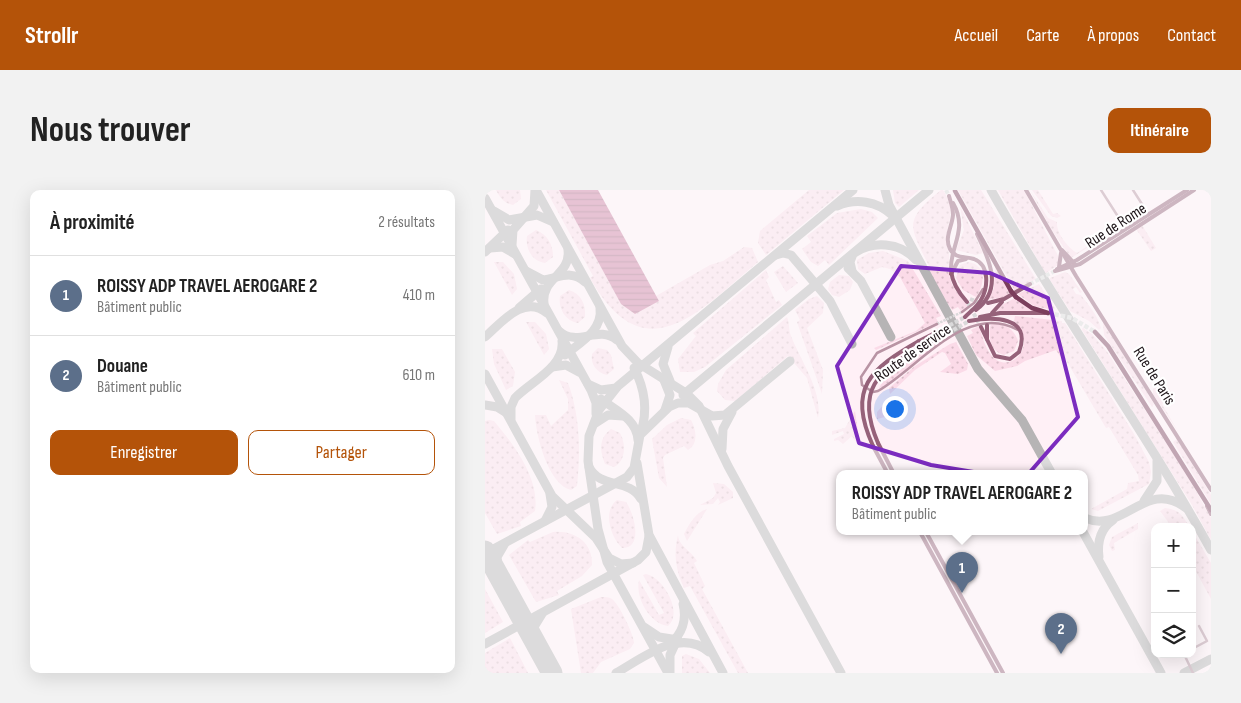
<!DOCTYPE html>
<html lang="fr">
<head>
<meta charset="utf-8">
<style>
  body { margin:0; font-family:"Sofia Sans Condensed",sans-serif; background:#f2f2f2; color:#222 }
  .controls { position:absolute; right:15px; bottom:15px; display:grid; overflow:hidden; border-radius:10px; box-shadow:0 5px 20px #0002 }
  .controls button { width:45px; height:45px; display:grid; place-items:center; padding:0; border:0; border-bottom:1px solid #e0e0e0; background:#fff; color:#222; font:25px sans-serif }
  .you { position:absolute; left:409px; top:218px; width:18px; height:18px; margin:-12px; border:4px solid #fff; border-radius:50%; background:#1a73e8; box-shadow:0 0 0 8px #1a73e833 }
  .badge { display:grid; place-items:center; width:32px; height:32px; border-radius:50%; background:#b45309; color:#fff; font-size:16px; font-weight:700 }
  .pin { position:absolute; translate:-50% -41px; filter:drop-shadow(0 1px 2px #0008) }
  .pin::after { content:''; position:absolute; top:26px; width:18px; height:15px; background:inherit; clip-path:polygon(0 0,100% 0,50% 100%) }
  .popup { position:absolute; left:351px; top:280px; width:252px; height:65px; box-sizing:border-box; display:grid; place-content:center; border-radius:10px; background:#fff; filter:drop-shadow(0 1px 4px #0005); font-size:16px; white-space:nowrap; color:#767676 }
  .popup b { font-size:19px; color:#222 }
  .popup::after { content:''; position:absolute; left:50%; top:100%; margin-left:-10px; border:10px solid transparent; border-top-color:#fff }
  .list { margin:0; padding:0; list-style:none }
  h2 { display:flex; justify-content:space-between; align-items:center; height:65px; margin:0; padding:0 20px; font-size:21px }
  h2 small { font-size:16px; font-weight:400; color:#767676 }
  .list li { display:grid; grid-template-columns:32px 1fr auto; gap:15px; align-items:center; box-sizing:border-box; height:80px; padding:0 20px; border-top:1px solid #e0e0e0 }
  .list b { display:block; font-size:19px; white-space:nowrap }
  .list p { margin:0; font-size:16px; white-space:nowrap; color:#767676 }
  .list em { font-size:16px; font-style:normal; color:#767676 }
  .actions { display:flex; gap:10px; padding:15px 20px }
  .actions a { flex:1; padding:11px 0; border:1px solid #b45309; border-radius:10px; text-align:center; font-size:18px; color:#b45309 }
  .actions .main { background:#b45309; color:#fff }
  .icon { flex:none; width:28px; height:28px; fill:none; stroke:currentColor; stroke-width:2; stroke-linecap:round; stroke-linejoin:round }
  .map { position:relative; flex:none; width:726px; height:483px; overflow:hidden; border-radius:10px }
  header { display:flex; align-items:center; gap:30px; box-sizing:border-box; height:70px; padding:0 25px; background:#b45309; color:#fff }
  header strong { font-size:24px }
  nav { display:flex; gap:28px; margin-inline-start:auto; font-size:18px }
  .intro { display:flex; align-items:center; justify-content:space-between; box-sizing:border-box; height:120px; padding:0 30px }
  h1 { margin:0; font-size:35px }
  .button { padding:12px 22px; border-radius:10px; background:#b45309; color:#fff; font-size:18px; font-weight:700 }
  main { display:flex; gap:30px; padding:0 30px }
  aside { flex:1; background:#fff; border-radius:10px; box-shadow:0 5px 20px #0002 }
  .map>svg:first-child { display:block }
</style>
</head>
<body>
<header>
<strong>Strollr</strong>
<nav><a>Accueil</a><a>Carte</a><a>À propos</a><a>Contact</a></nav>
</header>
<div class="intro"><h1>Nous trouver</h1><a class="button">Itinéraire</a></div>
<main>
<aside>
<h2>À proximité<small>2 résultats</small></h2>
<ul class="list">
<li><span class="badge" style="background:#5c6f8a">1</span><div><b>ROISSY ADP TRAVEL AEROGARE 2</b><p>Bâtiment public</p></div><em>410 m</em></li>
<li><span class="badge" style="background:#5c6f8a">2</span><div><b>Douane</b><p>Bâtiment public</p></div><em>610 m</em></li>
</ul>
<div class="actions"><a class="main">Enregistrer</a><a>Partager</a></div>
</aside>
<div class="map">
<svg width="726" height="483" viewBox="0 0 726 483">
  <defs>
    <pattern id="grass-dots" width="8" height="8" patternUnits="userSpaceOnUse" patternTransform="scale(1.25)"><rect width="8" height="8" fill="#fbdbe8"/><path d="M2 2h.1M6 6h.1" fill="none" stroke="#d7bbc6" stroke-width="1.8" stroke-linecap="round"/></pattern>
    <pattern id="forest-firs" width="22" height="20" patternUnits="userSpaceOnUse" patternTransform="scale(1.25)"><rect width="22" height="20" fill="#fbdbe8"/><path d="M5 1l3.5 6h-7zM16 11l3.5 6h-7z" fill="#d7bbc6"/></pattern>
    <pattern id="water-rules" width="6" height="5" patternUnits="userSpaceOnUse" patternTransform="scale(1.25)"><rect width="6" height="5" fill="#ce7fa4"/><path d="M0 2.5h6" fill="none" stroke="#a66785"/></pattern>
  </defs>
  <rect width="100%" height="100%" fill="#fcfcfc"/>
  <path fill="#fff0f6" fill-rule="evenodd" d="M0 0H726V483H0ZM354 284H600V342H354ZM670 337H707V464H670Z"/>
  <g fill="url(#grass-dots)">
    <path d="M11 0H35L36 9 28 15C19 13 15 8 11 0Z"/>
    <path d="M61 0H74L136 114 174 111 171 106 225 75 238 71 259 57 267 58 273 72C215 120 160 186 105 88L108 86Z"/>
    <path d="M324 0H359L281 65 273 53 275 41Z"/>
    <path d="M408 0H434L414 17 410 13Z"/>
    <path d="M456 0H458C471 21 464 26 461 48 460 53 463 58 464 63 465 70 463 76 464 83 465 96 475 107 483 116L476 121 473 117 467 120 441 82 444 76C425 37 417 31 456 0Z"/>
    <path d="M473 0H496L551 89 530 101Z"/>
    <path d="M513 0H539L574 68 573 75 561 83 559 81Z"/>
    <path d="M545 0 563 28 572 32C571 43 583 58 592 63L609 52 611 48 613 51 586 68 566 39Z"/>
    <path d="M547 0H553L568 24 572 23 576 26 572 28 566 26Z"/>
    <path d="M475 16 478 22 498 63 491 65 471 60 479 40Z"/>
    <path d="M376 19 387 22 393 28 344 75 340 70 333 76 326 72 317 59 326 52 322 46 352 23Z"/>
    <path d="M657 35 671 58 666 61 651 39Z"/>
    <path d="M51 40C63 45 68 55 68 67L60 73C47 71 40 59 42 46Z"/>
    <path d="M398 61 423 71 456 126 451 128 453 132 391 160 389 158 431 141 440 133 415 87 405 79 397 77 380 84 373 79 372 70 384 63Z"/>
    <path d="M9 72H18L29 84 32 99 27 105Z"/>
    <path d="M483 72C502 75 500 94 491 107L478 100 471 88 475 75Z"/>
    <path d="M298 76 313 93 301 102 289 82Z"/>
    <path d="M510 77 526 103 517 108 504 109 509 98Z"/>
    <path d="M281 80 284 87 281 90 291 112 294 110 297 115 220 177 209 182H195L193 169 211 146 208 143Z"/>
    <path d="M580 82 584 84 597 102 595 103 591 97 588 99 591 104 596 105C604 116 612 124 616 138L614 140 604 131 585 121 565 90V88Z"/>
    <path d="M354 85 364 86 368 92 365 100 354 107 347 105 343 99 345 92Z"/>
    <path d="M554 94 570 118 569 120 549 116 533 104Z"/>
    <path d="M84 100C96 104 101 114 100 127L93 133C80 131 73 118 75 106Z"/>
    <path d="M332 106 339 113 338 123 322 138 338 180 337 204 312 132 315 130 310 120 324 109Z"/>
    <path d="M530 108 550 121 511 122 517 115Z"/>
    <path d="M530 126 577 131V133H580L649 244 664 272 666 282 664 294 613 321 606 319 642 299 643 293 654 291 653 285 627 242 624 237 621 238 578 165 575 166 571 160 540 171 532 176 510 181 491 165 482 146 488 143 486 140 494 136C497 146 500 157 506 165 525 188 555 153 529 131Z"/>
    <path d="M302 127C305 134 303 138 306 146 315 169 338 202 333 228L322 188 303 166 250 211 240 210 232 201 233 194 241 180Z"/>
    <path d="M41 132H50L61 144 64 159 59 165Z"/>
    <path d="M618 132 669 214 667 217 619 145Z"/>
    <path d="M506 134C519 133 529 138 533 151L529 161 519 165C506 162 502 146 506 134Z"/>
    <path d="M598 138 607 144 623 163 702 285 726 328V350L707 315 597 140Z"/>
    <path d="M461 148 398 197 394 198C407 174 439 160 461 148Z"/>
    <path d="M471 152 483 174 482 180 473 184 455 182 466 174 460 163 457 162 430 180 405 204 404 198 430 176 465 154Z"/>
    <path d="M113 158 122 160 126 165 129 179 122 185C112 183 105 174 107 164Z"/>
    <path d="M7 159H17L30 182 28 196 21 200 9 174Z"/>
    <path d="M74 190 83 193C95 225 96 263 92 296L86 300C63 294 51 246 50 225H61L66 236 83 220V209Z"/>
    <path d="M672 196 684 198 688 207 677 214 694 243 668 204V199Z"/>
    <path d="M370 221 374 249 370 251 367 246 358 254 353 250 349 251V249L359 244 358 241 347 245V241L360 238Z"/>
    <path d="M196 228 206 230C211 239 214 254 203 260L199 256 180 265 178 268 182 297 174 288 167 249 182 235Z"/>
    <path d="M4 230 9 231C28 254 55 288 50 321L35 332 36 336 12 344 0 323V231Z"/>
    <path d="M126 239 135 243C141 254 141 271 129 277L120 274C115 261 113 249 126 239Z"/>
    <path d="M692 249 726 305V314L688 252Z"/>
    <path d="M228 293 239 294 248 302V308L233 315 235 312 233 308 228 314 215 315 228 308 231 303Z"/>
    <path d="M132 310 141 312C149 323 159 359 137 358 126 348 117 321 132 310Z"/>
    <path d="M680 318C695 320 696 324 705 337H687L675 321Z"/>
    <path d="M222 319 202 351 199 344C204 334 211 322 222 319Z"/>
    <path d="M653 333V339L629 353 630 360 627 361 624 355 627 347Z"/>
    <path d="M707 341 726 373V409L707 374Z"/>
    <path d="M68 342C89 340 108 352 107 375L97 386 72 401 74 405 51 412 24 365 43 350 45 352Z"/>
    <path d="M193 345C194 357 207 361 212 371L209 373 220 396 217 399 263 483H253L205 396 199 398C191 381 188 364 193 345Z"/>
    <path d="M161 384C178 387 199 423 183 436 165 434 150 408 154 390L174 425 179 423 158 385Z"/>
    <path d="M0 399 18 432 0 443Z"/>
    <path d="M116 407C120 407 124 407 127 409 134 414 149 445 149 453L145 459 116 472 108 483H96L86 419Z"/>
    <path d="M25 448 43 483H0V463Z"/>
    <path d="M201 464 214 469 225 483H197V466Z"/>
  </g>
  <path fill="url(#forest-firs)" d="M402 211 405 213 408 225 392 229V222Z"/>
  <path fill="url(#water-rules)" d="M74 0H113L174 111 150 124 136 114Z"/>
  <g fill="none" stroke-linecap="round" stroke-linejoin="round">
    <g stroke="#b6b4b5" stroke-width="9">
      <path d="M51 0 137 156 153 173 201 203 214 216 243 276 356 483"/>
      <path d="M400 0 404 15 493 179 537 230 567 284"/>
      <path d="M506 0C575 123 658 237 726 360"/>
      <path d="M0 8 106 200 111 213V224"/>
      <path d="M352 16C371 8 392 11 407 25"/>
      <path d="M9 21 24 30 52 25 68 32"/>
      <path d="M27 55 28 40 49 16 50 0"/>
      <path d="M5 58 18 57 30 64"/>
      <path d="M0 62 23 40"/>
      <path d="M291 65 298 63 306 65 345 111 367 154"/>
      <path d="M363 78 376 91 406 147"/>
      <path d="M41 81 58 90C74 88 86 79 100 92"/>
      <path d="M367 81 365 72 368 64C387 50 415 52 431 70"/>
      <path d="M59 113C56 88 86 85 83 60"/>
      <path d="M34 118 56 99"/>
      <path d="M74 141C93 158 113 134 132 150"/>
      <path d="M0 147C17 132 39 104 62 123"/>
      <path d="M183 157 178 174 185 191"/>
      <path d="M80 165C96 152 118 140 115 118"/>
      <path d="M67 177 81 175 94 182"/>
      <path d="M149 178C160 199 163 220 156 242"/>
      <path d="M0 184 67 306 111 348 124 368 136 374 148 373"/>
      <path d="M179 190 185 205 180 220"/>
      <path d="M103 194 116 200 131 198"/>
      <path d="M198 205 444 0"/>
      <path d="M116 209C130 220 152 229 153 250"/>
      <path d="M0 215 12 217 20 222"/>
      <path d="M26 229V217L30 208C45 192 80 177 77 151"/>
      <path d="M109 234 123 225 138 226"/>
      <path d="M237 259 238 239 247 222"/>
      <path d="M152 273 164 345 238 483"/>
      <path d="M104 277C115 299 144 288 156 309"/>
      <path d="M659 311 672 291V271"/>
      <path d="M600 328C638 345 661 287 701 318"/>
      <path d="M60 331 67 317 65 304"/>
      <path d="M598 342 676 483"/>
      <path d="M1 363 142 287 149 278 155 245 184 217 193 213H204L227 226 240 225 305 171"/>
      <path d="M614 367C612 352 615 339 628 330"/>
      <path d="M14 385 12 367 19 355"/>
      <path d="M159 437 174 447 193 450"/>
      <path d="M0 454 153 370 161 362 164 346"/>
      <path d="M185 454C197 444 202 430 198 414"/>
      <path d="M51 455 49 437 57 424"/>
      <path d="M131 483C158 468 195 437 224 462"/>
      <path d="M183 483 122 372 113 339 103 271 104 246 114 220 133 196 368 0"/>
      <path d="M185 483V465L192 450"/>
      <path d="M699 483 726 469"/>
    </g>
    <path stroke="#b6b4b5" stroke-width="21" d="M0 361 67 483"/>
    <path stroke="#dad9da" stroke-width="2.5" stroke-dasharray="2.5 1" stroke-linecap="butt" d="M452 134 477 122"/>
    <g stroke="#dad9da" stroke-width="4" stroke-dasharray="4 2" stroke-linecap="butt">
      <path d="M461 0 464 6"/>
      <path d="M545 94 570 81"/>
      <path d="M485 109 493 112"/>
      <path d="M483 113 496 137"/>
      <path d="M454 141 480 127"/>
      <path d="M458 146 484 131"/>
    </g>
    <path stroke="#dad9da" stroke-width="4.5" stroke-dasharray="4.5 2" stroke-linecap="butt" d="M563 123 587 128 610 142"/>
    <g stroke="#b994a4" stroke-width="2.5">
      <path d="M616 0 641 39"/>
      <path d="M648 0 664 25"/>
      <path d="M477 122 489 113 498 99"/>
      <path d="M452 134 392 163 376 187 377 195 388 202 393 201C433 178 482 111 533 140"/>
      <path d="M707 459 722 451 714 436"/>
      <path d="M699 464 708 483"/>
    </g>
    <g stroke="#96627a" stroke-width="4">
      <path d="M541 0 591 86 726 300"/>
      <path d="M464 6C466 13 468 18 468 25 467 37 459 48 465 59 470 69 480 66 489 69 505 75 503 98 496 110 492 117 486 121 480 127"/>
      <path d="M468 13C490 51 443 69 482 112"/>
      <path d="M577 60 589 73"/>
      <path d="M574 77 576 63"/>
      <path d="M572 79 592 70 702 0"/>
      <path d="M570 81 595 74 709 0"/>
      <path d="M466 84 473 71 481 69"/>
      <path d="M503 113 519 109 545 94"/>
      <path d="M491 120C519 99 504 69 492 44"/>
      <path d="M507 123 517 112"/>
      <path d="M495 127 515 123H560"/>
      <path d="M484 131C506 127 548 125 534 162L525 169 510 166 496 137"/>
      <path d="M502 149V135"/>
      <path d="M434 151 454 141"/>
      <path d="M438 156 458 146"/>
      <path d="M393 253 409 284"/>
      <path d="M388 256 403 284"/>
      <path d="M722 316 726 324"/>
      <path d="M435 342 512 483"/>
      <path d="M441 342 518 483"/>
    </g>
    <g stroke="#7b3e5c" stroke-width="4.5">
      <path d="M470 1 526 101"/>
      <path d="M531 107 547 118 563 123"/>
      <path d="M610 142 623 156 726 320"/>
    </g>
    <g stroke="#96627a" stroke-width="4">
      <path d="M393 253C370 200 392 181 438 156"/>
      <path d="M388 256C362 198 385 179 434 151"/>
    </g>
    <path stroke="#7b3e5c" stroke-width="4.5" d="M526 101 531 107"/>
  </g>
  <path d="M0 0H726V483H0ZM416 76 505 83 563 108 593 227 538 290 446 275 374 253 352 176Z" fill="#fcfcfc" fill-opacity=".55" fill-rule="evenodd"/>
  <path fill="none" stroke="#7b2cbf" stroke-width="4" stroke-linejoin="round" d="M416 76 505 83 563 108 593 227 538 290 446 275 374 253 352 176Z"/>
  <g text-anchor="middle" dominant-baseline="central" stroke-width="4.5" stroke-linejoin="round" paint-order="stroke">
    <g font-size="16" fill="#1c1317" stroke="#fff">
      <text transform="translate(631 36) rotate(-33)">Rue de Rome</text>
      <text transform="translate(428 163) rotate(-35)">Route de service</text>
      <text transform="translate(669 186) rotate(58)">Rue de Paris</text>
    </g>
  </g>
</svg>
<div class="controls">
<button>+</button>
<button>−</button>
<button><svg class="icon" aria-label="layers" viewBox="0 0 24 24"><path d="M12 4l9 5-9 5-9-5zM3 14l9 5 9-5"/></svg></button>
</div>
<div class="you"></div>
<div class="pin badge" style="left:477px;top:403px;background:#5c6f8a">1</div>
<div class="popup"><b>ROISSY ADP TRAVEL AEROGARE 2</b>Bâtiment public</div>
<div class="pin badge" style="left:576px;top:464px;background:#5c6f8a">2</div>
</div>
</main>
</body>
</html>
